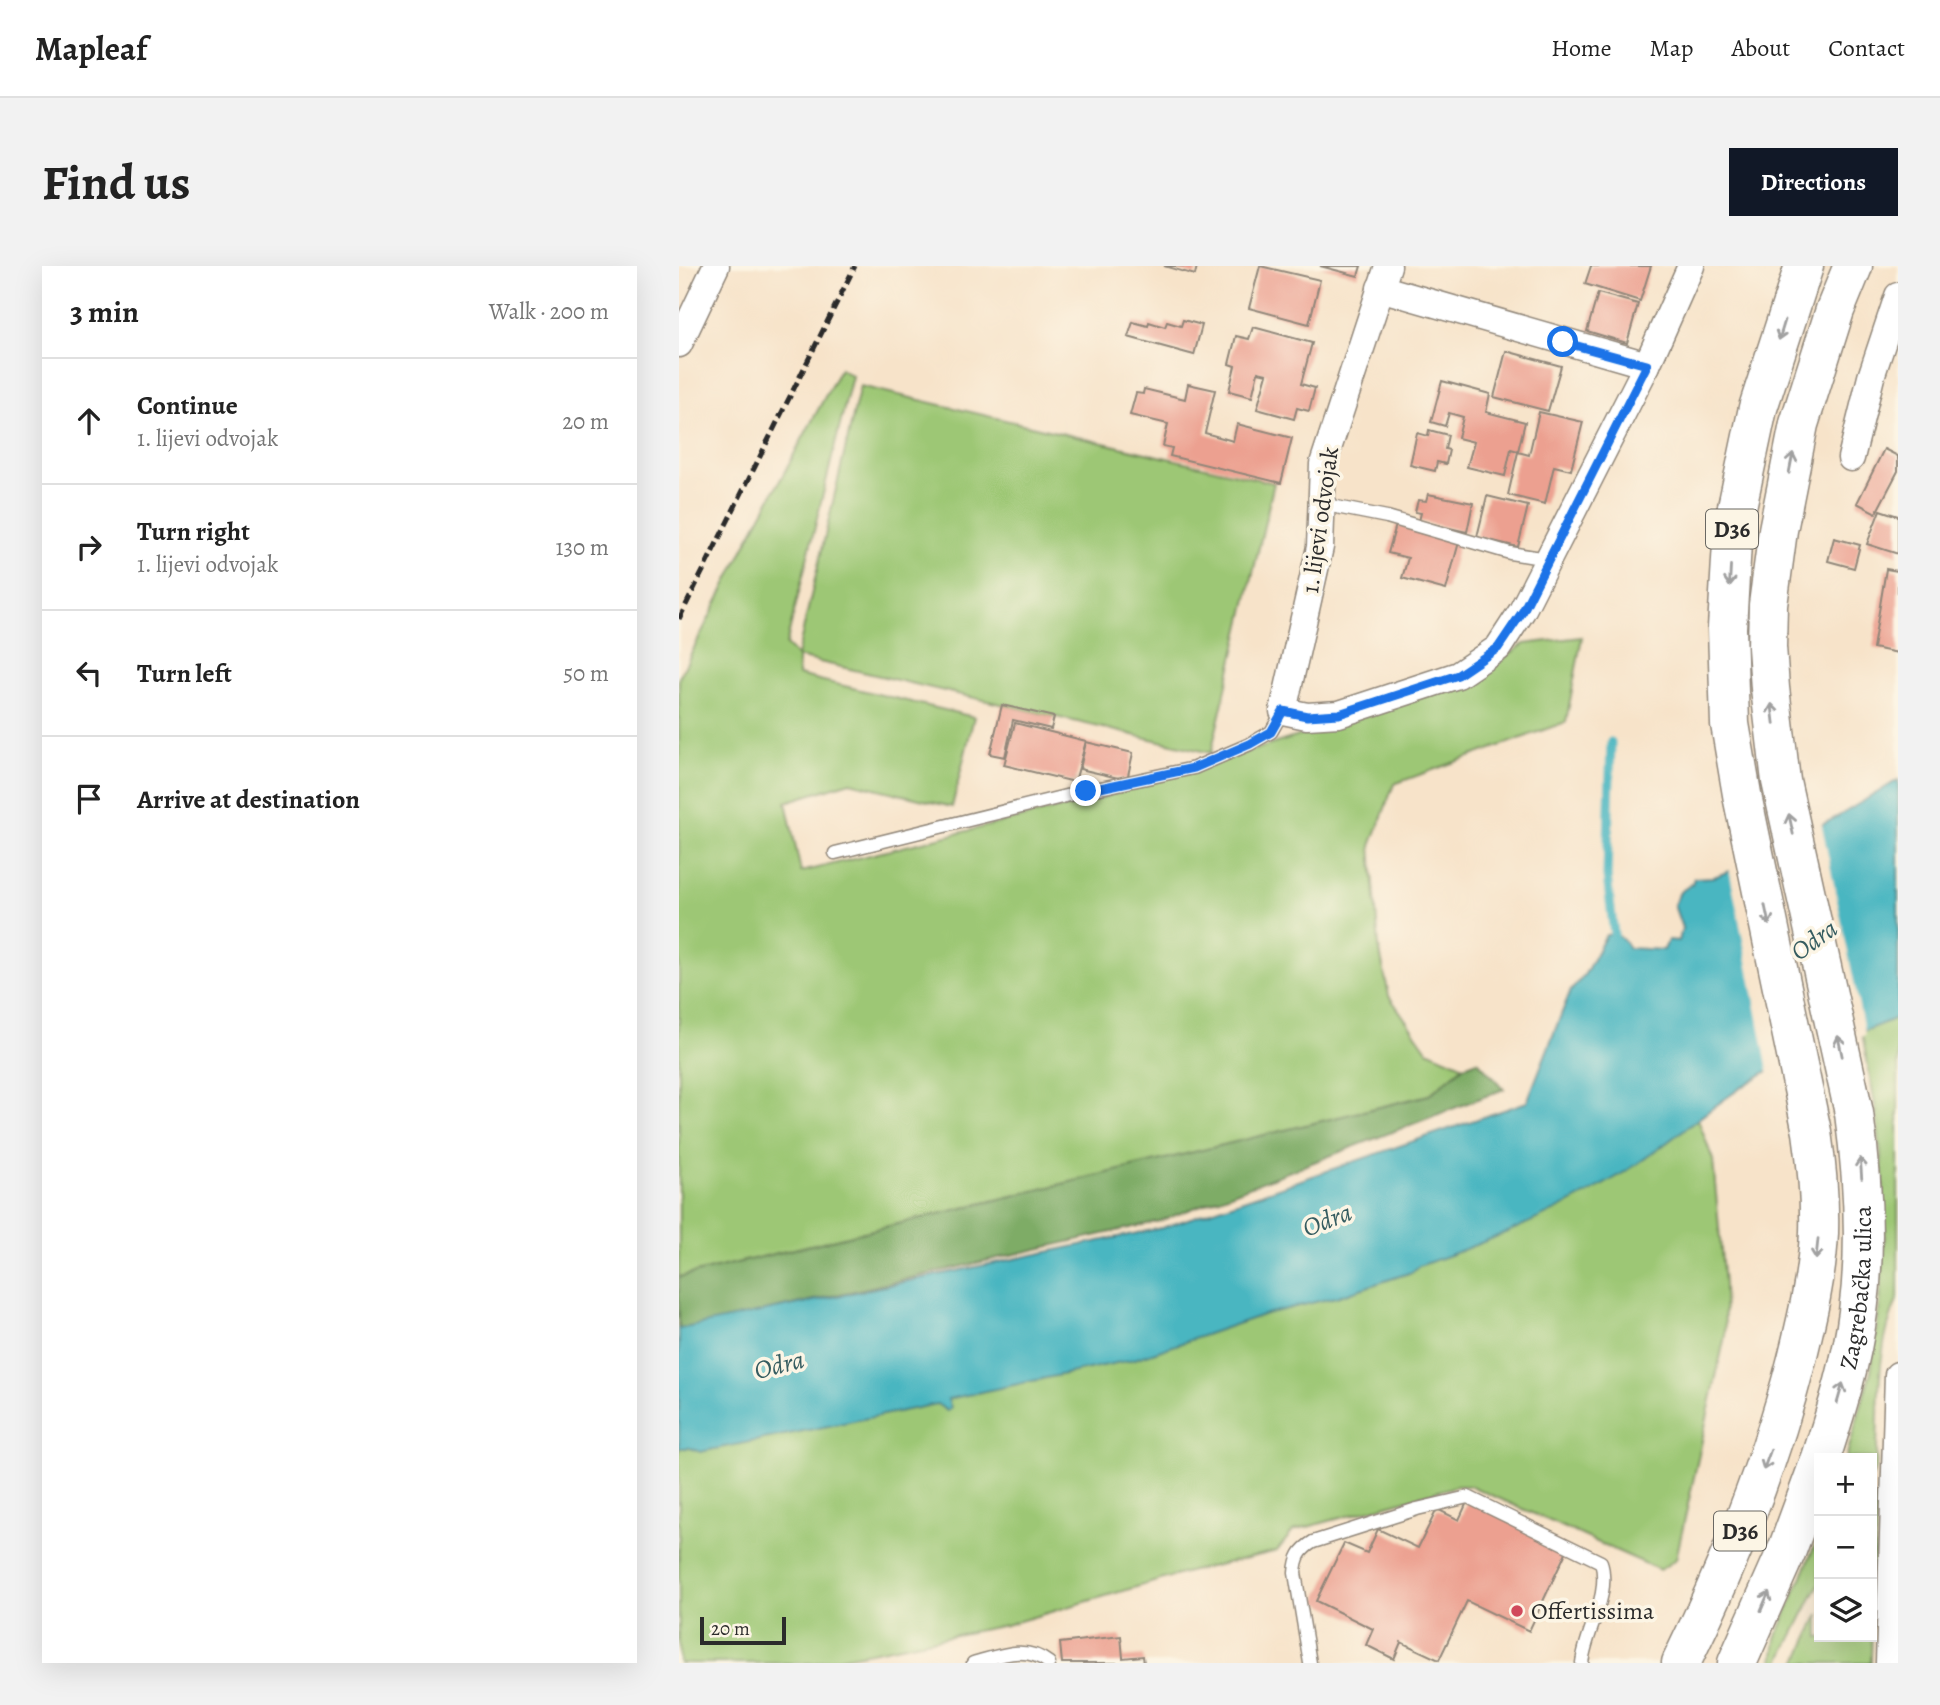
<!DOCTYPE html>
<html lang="en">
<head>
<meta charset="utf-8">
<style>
  body { margin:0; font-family:Alegreya,serif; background:#f2f2f2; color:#222 }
  .controls { position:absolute; right:21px; bottom:21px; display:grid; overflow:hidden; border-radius:0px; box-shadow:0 7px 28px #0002 }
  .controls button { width:63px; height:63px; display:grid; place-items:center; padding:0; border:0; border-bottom:2px solid #e0e0e0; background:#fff; color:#222; font:35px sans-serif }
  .scale { position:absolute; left:21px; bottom:18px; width:86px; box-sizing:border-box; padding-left:7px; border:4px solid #2b2b2b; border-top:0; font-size:19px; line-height:24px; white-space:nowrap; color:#2b2b2b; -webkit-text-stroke:5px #fcf5e5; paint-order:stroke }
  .stop { position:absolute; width:21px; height:21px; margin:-16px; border:5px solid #1a73e8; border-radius:50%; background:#fff }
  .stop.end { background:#1a73e8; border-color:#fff; box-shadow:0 2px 7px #0008 }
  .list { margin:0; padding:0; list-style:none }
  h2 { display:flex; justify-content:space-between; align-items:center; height:91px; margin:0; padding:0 28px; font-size:30px }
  h2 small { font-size:23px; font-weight:400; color:#767676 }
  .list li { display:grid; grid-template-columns:46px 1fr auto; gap:21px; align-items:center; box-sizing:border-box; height:126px; padding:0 28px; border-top:2px solid #e0e0e0 }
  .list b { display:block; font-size:26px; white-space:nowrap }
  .list p { margin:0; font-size:23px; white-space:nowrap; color:#767676 }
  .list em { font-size:23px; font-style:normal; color:#767676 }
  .icon { flex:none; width:38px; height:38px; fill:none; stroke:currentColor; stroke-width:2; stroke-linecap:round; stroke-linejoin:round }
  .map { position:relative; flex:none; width:1219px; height:1397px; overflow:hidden; border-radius:0px }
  header { display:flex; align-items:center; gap:42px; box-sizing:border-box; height:98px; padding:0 35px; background:#fff; border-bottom:2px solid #e0e0e0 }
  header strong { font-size:33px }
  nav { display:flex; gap:38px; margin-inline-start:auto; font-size:24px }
  .intro { display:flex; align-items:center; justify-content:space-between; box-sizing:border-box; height:168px; padding:0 42px }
  h1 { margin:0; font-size:49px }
  .button { padding:18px 32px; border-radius:0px; background:#111827; color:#fff; font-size:24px; font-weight:700 }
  main { display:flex; gap:42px; padding:0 42px }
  aside { flex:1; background:#fff; border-radius:0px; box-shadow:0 7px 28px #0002 }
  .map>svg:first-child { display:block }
</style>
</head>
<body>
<header>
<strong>Mapleaf</strong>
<nav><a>Home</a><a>Map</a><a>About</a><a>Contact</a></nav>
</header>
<div class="intro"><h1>Find us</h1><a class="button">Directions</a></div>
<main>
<aside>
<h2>3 min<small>Walk · 200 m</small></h2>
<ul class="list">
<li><svg class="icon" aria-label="ahead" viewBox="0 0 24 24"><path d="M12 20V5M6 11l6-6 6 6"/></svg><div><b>Continue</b><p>1. lijevi odvojak</p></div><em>20 m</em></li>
<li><svg class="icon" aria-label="right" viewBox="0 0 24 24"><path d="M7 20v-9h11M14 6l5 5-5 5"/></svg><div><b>Turn right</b><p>1. lijevi odvojak</p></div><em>130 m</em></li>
<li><svg class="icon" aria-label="left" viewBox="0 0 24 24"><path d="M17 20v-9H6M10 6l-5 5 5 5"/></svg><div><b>Turn left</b></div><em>50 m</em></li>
<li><svg class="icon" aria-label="arrive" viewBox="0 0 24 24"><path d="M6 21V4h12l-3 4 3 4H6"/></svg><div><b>Arrive at destination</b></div></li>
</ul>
</aside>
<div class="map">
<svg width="1219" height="1397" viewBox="0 0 1219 1397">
  <rect width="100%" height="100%" fill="#fcf5e5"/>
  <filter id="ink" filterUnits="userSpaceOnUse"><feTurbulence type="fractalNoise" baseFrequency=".0143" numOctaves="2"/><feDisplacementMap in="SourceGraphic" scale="14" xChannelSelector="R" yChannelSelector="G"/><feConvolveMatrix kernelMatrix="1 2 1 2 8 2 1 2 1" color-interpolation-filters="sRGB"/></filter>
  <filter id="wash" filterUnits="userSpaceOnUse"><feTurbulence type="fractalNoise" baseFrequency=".00686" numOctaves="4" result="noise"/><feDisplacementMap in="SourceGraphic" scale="28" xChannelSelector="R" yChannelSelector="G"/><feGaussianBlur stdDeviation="1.57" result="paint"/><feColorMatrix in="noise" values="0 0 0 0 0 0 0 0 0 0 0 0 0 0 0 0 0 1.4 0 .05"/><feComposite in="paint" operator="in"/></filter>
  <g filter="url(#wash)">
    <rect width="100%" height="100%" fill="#f7e3c9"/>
    <g fill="#9dc774" stroke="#647950" stroke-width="2">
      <path d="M161 103 173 110 107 379 118 390 181 120 595 217 532 487 119 391V409L295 451 273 541 171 516 107 536 122 606 422 532 791 416 845 378 903 371 887 456 715 518 692 580 700 681 710 730 748 784 785 800 750 829 0 1011V412L70 272Z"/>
      <path d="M1219 668V1032C1195 1085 1201 1146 1197 1202L1193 1211V1192H1167L1192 1105 1201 1037 1206 964 1204 910 1197 844 1183 768Z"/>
      <path d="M1011 831 1034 894 1045 1018 1046 1070 997 1293 981 1304 792 1220H778L614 1265 598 1285 509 1306 327 1359 136 1397H0V1169Z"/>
      <path d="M1198 1229 1192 1392V1397H1118L1140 1348V1371H1193V1240Z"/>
      <path d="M1140 1269V1318L1100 1397H1094L1097 1372Z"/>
    </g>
    <path fill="#7eac66" stroke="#546c48" stroke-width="2" d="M799 795 825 823 481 955 0 1065V1011L750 829 785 800Z"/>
    <path fill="#48b6c1" stroke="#3a7076" stroke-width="2" d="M1219 514V751C1179 769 1135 781 1096 801 1044 829 1001 870 952 902 888 943 812 975 740 1000L733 1006 657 1031 587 1048 456 1093 269 1133 272 1142 268 1145 258 1138 21 1186 11 1182H0V1063L483 962 848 836 891 726 906 708 927 669C940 667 943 672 950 682L985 684 989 674 1000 675 1003 662 995 639 1001 626 1013 618 1015 612 1035 611 1061 601 1158 551Z"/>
    <path fill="#f7e3c9" d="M1142 555 1186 769 1090 809 1050 602Z"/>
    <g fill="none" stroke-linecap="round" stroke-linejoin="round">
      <path stroke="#48b6c1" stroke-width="9" d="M932 476 928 610 936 677"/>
    </g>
    <g id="blocks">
      <g fill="#eca090">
        <path d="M485 0H518L516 9Z"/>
        <path d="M581 0 641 14 630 58 570 42Z"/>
        <path d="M641 0H682L679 10Z"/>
        <path d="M912 0H972L961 35 906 18Z"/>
        <path d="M919 27 959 38 948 77 908 65Z"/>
        <path d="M504 54 523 59 515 89 449 71 454 56 469 60 470 56 486 61 488 56 502 60Z"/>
        <path d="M574 61 633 77 622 118 636 122 630 145 618 142 615 153 578 143 588 108 579 106 573 131 550 125 556 100 550 98 557 70 570 73Z"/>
        <path d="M827 85 882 100 869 145 815 131Z"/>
        <path d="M763 115 811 128 807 146 846 156 839 185 832 183 826 210 788 201 795 176 779 172 784 151 770 147 766 160 752 156Z"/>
        <path d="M509 118 536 124 526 167 554 175 558 158 613 172 602 217 491 190 493 182 484 180 489 158 451 149 457 127 464 128 465 123 506 133Z"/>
        <path d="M860 146 904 156 892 204 875 200 866 238 829 229 839 186 850 189Z"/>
        <path d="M750 164 769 169 766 183 770 184 767 198 758 196 756 205 731 199 738 167 749 170Z"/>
        <path d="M1205 183 1219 190V205L1197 247 1178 237Z"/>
        <path d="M749 228 794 237 788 266 740 255 742 247 736 246 739 234 747 235Z"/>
        <path d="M808 230 849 240 839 281 798 271Z"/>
        <path d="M1201 244 1219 250V288L1188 278Z"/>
        <path d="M717 259 780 276 767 324 723 312 729 292 709 287Z"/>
        <path d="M1155 272 1181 279 1175 302 1149 295Z"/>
        <path d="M1207 303 1219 305V387L1194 382Z"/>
        <path d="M323 439 375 451 372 463 334 454 326 491 311 488Z"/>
        <path d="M336 457 407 475 396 516 325 499Z"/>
        <path d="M407 476 454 487 448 514 401 503Z"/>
        <path d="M789 1234 889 1282 850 1365 788 1335 760 1394 722 1376 715 1393 687 1379 694 1363 637 1335 665 1277 688 1287 699 1263 739 1282 758 1243 780 1254Z"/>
        <path d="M442 1370 444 1392 464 1390 465 1397H383L381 1377Z"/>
      </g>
    </g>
  </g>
  <g filter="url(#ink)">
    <use href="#blocks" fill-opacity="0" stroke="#91877a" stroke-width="2"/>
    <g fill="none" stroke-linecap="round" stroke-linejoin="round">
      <g stroke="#91877a" stroke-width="15">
        <g id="service">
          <path d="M642 238 708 251 831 287 868 293"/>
          <path d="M156 587 407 525 515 502 571 478 592 466 604 445"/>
          <path d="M294 1397C321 1390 346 1378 370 1397"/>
          <path d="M631 1397 616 1307C617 1291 621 1284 634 1276L738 1243 789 1231 922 1296C932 1330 907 1363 903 1397"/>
        </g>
      </g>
      <g stroke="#91877a" stroke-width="29">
        <g id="minor">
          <path d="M709 0 644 198 641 281 604 445 628 450 660 448 779 409 819 382 843 345 968 99 1012 0"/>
          <path d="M701 22 968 99"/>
          <path d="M0 78 37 0"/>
          <path d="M1172 192 1192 111 1219 30"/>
          <path d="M1210 1397 1219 1109"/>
        </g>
      </g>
      <g stroke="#91877a" stroke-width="41">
        <g id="primary">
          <path id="s1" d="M1142 1192C1157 1145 1173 1096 1179 1046 1188 980 1184 913 1175 847L1102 515 1091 422 1088 381 1089 339 1099 264 1120 158 1156 44 1174 0"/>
          <path d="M1002 1397C1050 1299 1091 1199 1118 1093 1128 1052 1138 1010 1140 967 1141 933 1138 900 1133 866L1064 534 1051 458 1048 362 1054 260 1079 142 1125 0"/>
          <path d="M1058 1397 1108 1284 1140 1197"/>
        </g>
      </g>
      <use href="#service" stroke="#fff" stroke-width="12"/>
      <use href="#minor" stroke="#fff" stroke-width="26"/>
      <use href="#primary" stroke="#fff" stroke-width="38"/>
      <path stroke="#2b2b2b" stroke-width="5" stroke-dasharray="10 5" stroke-linecap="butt" d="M0 353 176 0"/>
    </g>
    <defs><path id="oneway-shaft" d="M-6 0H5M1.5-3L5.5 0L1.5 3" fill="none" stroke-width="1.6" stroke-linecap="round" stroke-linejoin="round" transform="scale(1.75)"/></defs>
    <g stroke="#a0a0a0">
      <use href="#oneway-shaft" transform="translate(1103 64) rotate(107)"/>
      <use href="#oneway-shaft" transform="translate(1112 197) rotate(-79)"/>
      <use href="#oneway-shaft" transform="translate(1051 310) rotate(93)"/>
      <use href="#oneway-shaft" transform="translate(1094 448) rotate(-97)"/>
      <use href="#oneway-shaft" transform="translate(1112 558) rotate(-102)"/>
      <use href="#oneway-shaft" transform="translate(1088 649) rotate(78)"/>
      <use href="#oneway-shaft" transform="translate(1161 780) rotate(-102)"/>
      <use href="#oneway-shaft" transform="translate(1182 902) rotate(-94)"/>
      <use href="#oneway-shaft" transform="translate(1138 983) rotate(96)"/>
      <use href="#oneway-shaft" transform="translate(1161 1127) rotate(-74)"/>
      <use href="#oneway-shaft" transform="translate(1088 1194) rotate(110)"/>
      <use href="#oneway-shaft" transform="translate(1086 1335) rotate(-67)"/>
    </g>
  </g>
  <g fill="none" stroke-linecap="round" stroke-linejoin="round" filter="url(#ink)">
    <path stroke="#1a73e8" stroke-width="9" d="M407 525 515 502 571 478 592 466 604 445 628 450 660 448 779 409 819 382 844 345 968 99 884 76"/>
  </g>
  <circle fill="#d1495b" stroke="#fcf5e5" stroke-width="2.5" cx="838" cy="1345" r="7"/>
  <g text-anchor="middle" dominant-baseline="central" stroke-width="7" stroke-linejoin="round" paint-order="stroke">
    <g fill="#fcf5e5" stroke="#6a6863" stroke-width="2">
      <rect x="1027" y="243.5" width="52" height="39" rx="5"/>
      <rect x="1035" y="1245.5" width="52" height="39" rx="5"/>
    </g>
    <g font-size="23" font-weight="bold" fill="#2b2b2b">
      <text x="1053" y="263">D36</text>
      <text x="1061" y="1265">D36</text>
    </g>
    <g font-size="24" fill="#2b2b2b" stroke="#fcf5e5">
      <text transform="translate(641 254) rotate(-82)">1. lijevi odvojak</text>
      <text stroke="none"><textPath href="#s1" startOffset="175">Zagrebačka ulica</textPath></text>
    </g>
    <g font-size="24" fill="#2b2b2b" stroke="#fcf5e5" text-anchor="start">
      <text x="852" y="1345">Offertissima</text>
    </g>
    <g font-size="26" font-style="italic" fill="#355c60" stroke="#fcf5e5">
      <text transform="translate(1135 674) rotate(-36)">Odra</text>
      <text transform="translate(648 954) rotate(-21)">Odra</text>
      <text transform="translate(100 1099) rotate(-14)">Odra</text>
    </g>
  </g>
</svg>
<div class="controls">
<button>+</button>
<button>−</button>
<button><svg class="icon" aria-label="layers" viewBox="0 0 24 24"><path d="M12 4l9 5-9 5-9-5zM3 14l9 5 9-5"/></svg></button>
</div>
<div class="scale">20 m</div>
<div class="stop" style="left:884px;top:76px"></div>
<div class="stop end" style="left:407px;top:525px"></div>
</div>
</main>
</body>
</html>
